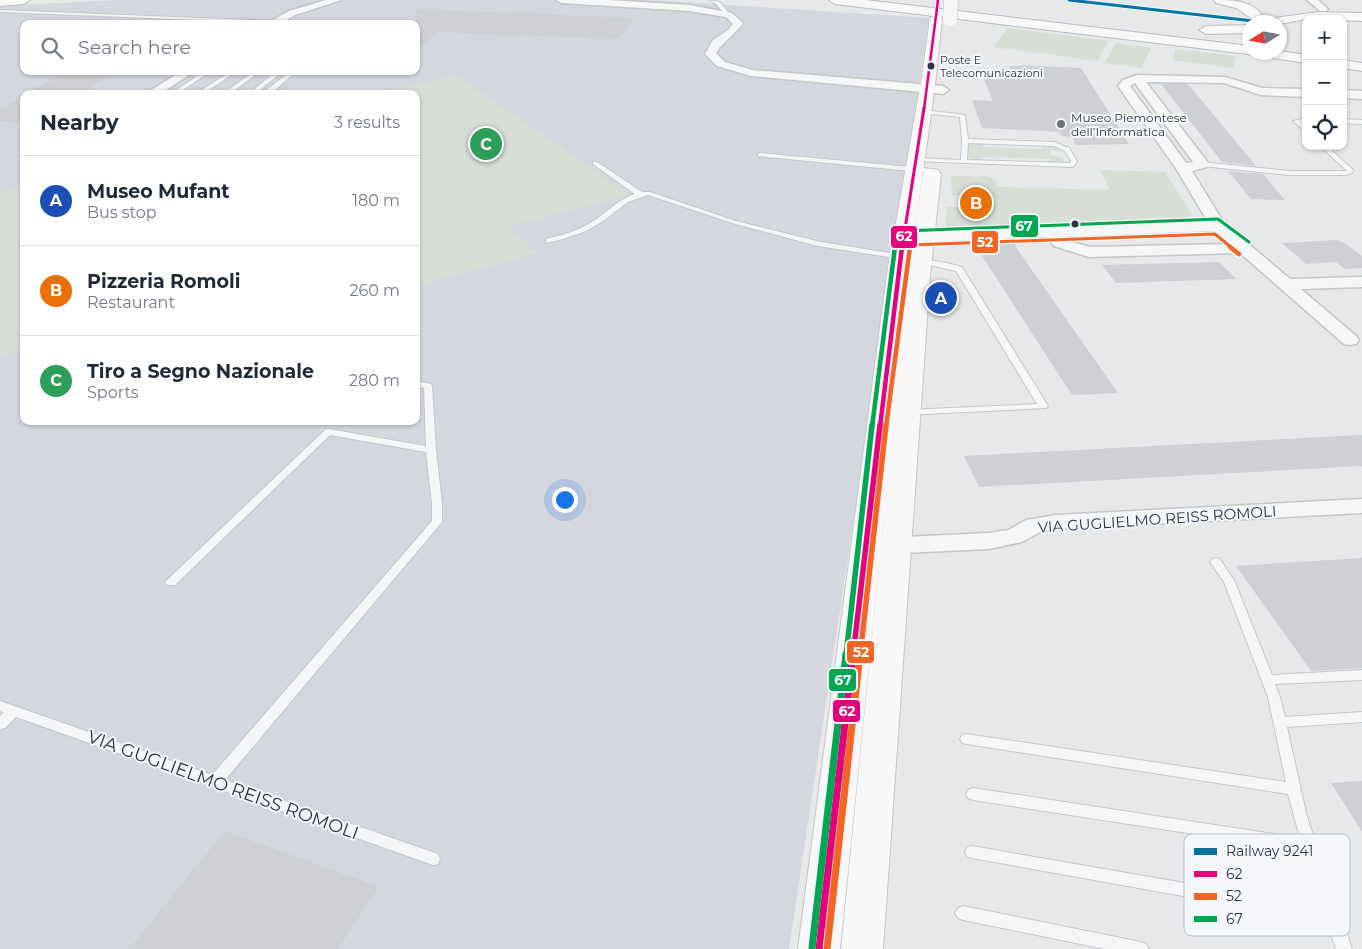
<!DOCTYPE html>
<html lang="en">
<head>
<meta charset="utf-8">
<style>
  body { margin:0; font-family:Montserrat,sans-serif; background:#f6f6f7; color:#1f2937 }
  .controls { position:absolute; right:15px; top:15px; display:grid; overflow:hidden; border-radius:10px; box-shadow:0 1px 4px #0004 }
  .controls button { width:45px; height:45px; display:grid; place-items:center; padding:0; border:0; border-bottom:1px solid #e0e1e3; background:#fff; color:#1f2937; font:25px sans-serif }
  .compass { position:absolute; left:1242px; top:15px; width:45px; height:45px; border-radius:50%; background:#fff; box-shadow:0 1px 4px #0004; rotate:259deg }
  .you { position:absolute; left:564px; top:499px; width:18px; height:18px; margin:-12px; border:4px solid #fff; border-radius:50%; background:#1a73e8; box-shadow:0 0 0 8px #1a73e833 }
  .badge { display:grid; place-items:center; width:32px; height:32px; border-radius:50%; background:#111827; color:#fff; font-size:16px; font-weight:700 }
  .pin { position:absolute; translate:-50% -50%; border:2px solid #fff; box-shadow:0 1px 5px #0006 }
  .list { margin:0; padding:0; list-style:none }
  h2 { display:flex; justify-content:space-between; align-items:center; height:65px; margin:0; padding:0 20px; font-size:21px }
  h2 small { font-size:16px; font-weight:400; color:#747a83 }
  .list li { display:grid; grid-template-columns:32px 1fr auto; gap:15px; align-items:center; box-sizing:border-box; height:90px; padding:0 20px; border-top:1px solid #e0e1e3 }
  .list b { display:block; font-size:19px; white-space:nowrap }
  .list p { margin:0; font-size:16px; white-space:nowrap; color:#747a83 }
  .list em { font-size:16px; font-style:normal; color:#747a83 }
  .icon { flex:none; width:28px; height:28px; fill:none; stroke:currentColor; stroke-width:2; stroke-linecap:round; stroke-linejoin:round }
  .map { position:relative; flex:none; width:1362px; height:949px; overflow:hidden }
  .search { position:absolute; background:#fff; box-shadow:0 1px 4px #0004; left:20px; top:20px; width:400px; height:55px; display:flex; align-items:center; gap:12px; box-sizing:border-box; padding:0 18px; border-radius:10px; color:#747a83; font-size:19px }
  .panel { position:absolute; background:#fff; box-shadow:0 1px 4px #0004; left:20px; top:90px; width:400px; height:335px; border-radius:10px }
  .map>svg:first-child { display:block }
</style>
</head>
<body>
<div class="map">
<svg width="1362" height="949" viewBox="0 0 1362 949">
  <rect width="100%" height="100%" fill="#e6e8ea"/>
  <path fill="#d4d7dd" fill-rule="evenodd" d="M120 0H652L929 18 789 949H0V6ZM24 24H416V71H24ZM24 94H416V421H24Z"/>
  <g fill="#d6ded6">
    <path d="M1008 28 1108 41 1098 61 993 47Z"/>
    <path d="M1116 43 1151 48 1141 68 1105 63Z"/>
    <path d="M1176 49 1236 56 1233 68 1172 60Z"/>
    <path d="M457 76 630 195 508 227 538 253 416 286V94H367Z"/>
    <path d="M974 143H984L982 147 1041 149 1045 145 1056 147 1060 151 1049 149 1051 155 1063 158V163H1047L1050 159 983 157 978 161 966 157 968 145Z"/>
    <path d="M1100 170 1165 172 1192 214 1187 218 1179 219 948 228 945 225 947 207 991 208 988 197 952 195 951 176H987L995 180 998 187 1110 190Z"/>
    <path d="M24 188V350L0 356V192Z"/>
  </g>
  <g fill="#ced0d3">
    <path d="M416 9 634 18 619 39 438 32 416 51Z"/>
    <path d="M1022 65 1081 68 1129 144 1076 145 1072 137 1062 136 1059 132 982 128 972 100 993 101 983 77 1015 78 1009 66H1023Z"/>
    <path d="M67 71H117L80 94H27Z"/>
    <path d="M1161 84H1188L1256 166 1222 162Z"/>
    <path d="M24 96V122L0 121V109Z"/>
    <path d="M1228 171 1263 174 1285 200 1251 199Z"/>
    <path d="M1011 240 1118 393 1072 395 973 242Z"/>
    <path d="M1338 240 1346 244 1362 256V268L1345 269 1336 262 1306 264 1282 243Z"/>
    <path d="M1219 262 1236 279 1116 283 1102 265Z"/>
    <path d="M1362 435V466L979 487 964 456Z"/>
    <path d="M1362 558V668L1311 671 1236 566Z"/>
    <path d="M1362 781V832L1331 783Z"/>
    <path d="M225 831 379 887 338 949H129Z"/>
  </g>
  <g fill="none" stroke-linecap="round" stroke-linejoin="round">
    <g stroke="#c4c6c8" stroke-width="2">
      <g id="lane">
        <path d="M709 0 720 2 731 16H727L716 4Z"/>
        <path d="M0 10 274 21 276 22 274 23 0 12Z"/>
        <path d="M205 71H211L177 94H170Z"/>
        <path d="M231 71H237L203 94H196Z"/>
        <path d="M255 71H261L229 94H222Z"/>
        <path d="M277 71H283L255 94H248Z"/>
        <path d="M291 71H297L270 94H261Z"/>
        <path d="M924 110 965 115 968 139 1054 142 1069 148 1077 161 1074 166 1072 167 914 161V159L916 158 961 160 962 141 960 117 922 113V111ZM968 143 1054 146 1065 151 1071 161 1070 163 967 160Z"/>
        <path d="M1306 118V122H1301L1306 127V132L1293 121Z"/>
        <path d="M1343 119 1362 120V124L1343 123Z"/>
        <path d="M1320 146H1327L1353 170V172L1347 175H1289L1202 166 1199 164 1202 162 1289 171H1347Z"/>
        <path d="M760 153 932 169 935 171 932 173 758 156V154Z"/>
        <path d="M593 162H597L642 192H650L736 221 821 242 902 255 906 257 902 259 818 246 732 223 648 195 628 202 603 221 586 231 563 239 546 243V239C562 235 578 231 592 222 607 213 618 199 635 194L593 164Z"/>
        <path d="M916 258 947 263 962 267 1048 406 1046 408 904 415 902 413 907 410 1037 404 956 271 916 262Z"/>
        <path d="M416 381 431 384 432 386 436 450 442 503V522L225 780 438 854 440 859 438 864 433 865 16 717 5 728 0 729V716L4 713 0 711V701L212 775 432 521V503L426 452 330 435 175 585H167L165 582 325 430 328 429 426 446 424 388 416 387Z"/>
        <path d="M1216 558 1220 559 1235 582 1272 675 1362 670V680L1275 684 1280 697 1285 717 1362 712V722L1287 727 1307 817 1352 949H1336L1327 922 972 858 967 857 965 852 967 847 972 846 1323 907 1304 851 973 800 968 798 966 794 968 790 973 788 1300 838 1288 794 967 744 962 743 960 739 962 735 967 734 1286 782 1268 697 1224 582 1210 562 1212 559Z"/>
        <path d="M963 906 1141 942 1146 944 1149 949H1105L963 920 958 918 955 913 958 908Z"/>
      </g>
    </g>
    <g stroke="#c4c6c8" stroke-width="3">
      <g id="street">
        <path d="M326 0H341L295 15 279 24H266L289 11Z"/>
        <path d="M556 0H607L690 5 732 13 743 23C735 35 723 41 716 53L725 62 752 70 943 86 949 90 943 94 751 76 717 66 705 54 713 40 728 30 733 24 726 17 690 11 561 3Z"/>
        <path d="M1307 0H1318L1328 9 1326 11H1320Z"/>
        <path d="M182 71H195L160 94H145Z"/>
        <path d="M1137 75 1225 77 1262 88 1306 89V97L1261 95 1224 83 1146 82 1209 164 1207 167 1192 171 1224 223 1290 279 1362 277V287L1301 289 1356 336 1359 340 1356 344 1350 345 1344 344 1240 253 1089 257 1054 246 1046 237 906 243 901 241 898 238 901 235 906 233 1208 222 1177 170 1118 86 1123 80ZM1135 83 1193 162 1186 163 1130 86ZM1214 231 1229 244 1090 247 1064 240 1062 237Z"/>
        <path d="M1343 90 1362 91V99L1343 98Z"/>
        <path d="M1362 499V513L1056 529 1040 532 1022 542 989 549 882 554 874 551 870 546 874 541 882 538 989 533 1008 530 1026 520 1056 515Z"/>
      </g>
    </g>
    <g stroke="#c4c6c8" stroke-width="2">
      <g id="secondary">
        <path d="M936 14 942 18 936 77 909 274 840 949H798L887 274 922 77 930 18Z"/>
        <path d="M932 169 938 170 941 174 930 276 883 949H841L908 276 923 174 926 170Z"/>
      </g>
    </g>
    <g stroke="#b8bbbf" stroke-width="2">
      <g id="highway">
        <path d="M0 0H30L24 4 0 6Z"/>
        <path d="M829 0H866L1250 46V52L1280 51 1306 55V63L1248 54 835 4Z"/>
        <path d="M1214 0C1233 0 1252 0 1264 17L1263 22H1251V18L1236 8 1216 3Z"/>
        <path d="M1317 12 1362 13V21L1306 19 1280 24V22H1267L1268 19Z"/>
        <path d="M1250 25V33L1206 34 1199 30 1206 26Z"/>
        <path d="M1343 60 1362 63V71L1343 68Z"/>
      </g>
    </g>
    <use href="#lane" fill="#f5f6f7" fill-rule="evenodd"/>
    <use href="#street" fill="#f5f6f7" fill-rule="evenodd"/>
    <use href="#secondary" fill="#f8f8f8" fill-rule="evenodd"/>
    <use href="#highway" fill="#f8f8f8" fill-rule="evenodd"/>
    <g stroke="#c4c6c8" stroke-width="15" stroke-linecap="butt">
      <path id="secondary-bridge" d="M950 19 951 0"/>
    </g>
    <use href="#secondary-bridge" stroke="#f8f8f8" stroke-width="14"/>
    <g stroke="#f4f6f9" stroke-width="4.5">
      <path id="bus-1-far4" d="M924 109 938 0"/>
    </g>
    <g stroke="#f4f6f9" stroke-width="5.5">
      <path id="bus-1-far3" d="M902 248 924 108"/>
    </g>
    <g stroke="#f4f6f9" stroke-width="8">
      <path id="bus-1-far2" d="M880 427 902 247"/>
    </g>
    <g stroke="#f4f6f9" stroke-width="9">
      <path id="bus-1-far1" d="M853 656 880 425"/>
    </g>
    <g stroke="#f4f6f9" stroke-width="11">
      <path id="bus-1" d="M819 949 853 654"/>
    </g>
    <g stroke="#f4f6f9" stroke-width="5.5">
      <path id="bus-2-far3" d="M910 248V245L1215 234 1232 248"/>
    </g>
    <g stroke="#f4f6f9" stroke-width="8">
      <g id="bus-2-far2">
        <path d="M1230 247 1239 254"/>
        <path d="M886 427 910 247"/>
      </g>
    </g>
    <g stroke="#f4f6f9" stroke-width="9">
      <path id="bus-2-far1" d="M860 656 886 425"/>
    </g>
    <g stroke="#f4f6f9" stroke-width="11">
      <path id="bus-2" d="M827 949 860 654"/>
    </g>
    <g stroke="#f4f6f9" stroke-width="5.5">
      <path id="bus-3-far3" d="M895 248 897 234 903 231 1218 219 1249 242"/>
    </g>
    <g stroke="#f4f6f9" stroke-width="8">
      <path id="bus-3-far2" d="M872 427 895 247"/>
    </g>
    <g stroke="#f4f6f9" stroke-width="9">
      <path id="bus-3-far1" d="M846 656 872 425"/>
    </g>
    <g stroke="#f4f6f9" stroke-width="11">
      <path id="bus-3" d="M812 948 846 654"/>
    </g>
    <use href="#bus-1-far4" stroke="#e5007d" stroke-width="2.5"/>
    <use href="#bus-1-far3" stroke="#e5007d" stroke-width="3"/>
    <use href="#bus-1-far2" stroke="#e5007d" stroke-width="4.5"/>
    <use href="#bus-1-far1" stroke="#e5007d" stroke-width="5.5"/>
    <use href="#bus-1" stroke="#e5007d" stroke-width="7"/>
    <use href="#bus-2-far3" stroke="#f26522" stroke-width="3"/>
    <use href="#bus-2-far2" stroke="#f26522" stroke-width="4.5"/>
    <use href="#bus-2-far1" stroke="#f26522" stroke-width="5.5"/>
    <use href="#bus-2" stroke="#f26522" stroke-width="7"/>
    <use href="#bus-3-far3" stroke="#00a651" stroke-width="3"/>
    <use href="#bus-3-far2" stroke="#00a651" stroke-width="4.5"/>
    <use href="#bus-3-far1" stroke="#00a651" stroke-width="5.5"/>
    <use href="#bus-3" stroke="#00a651" stroke-width="7"/>
    <g stroke="#f4f6f9" stroke-width="5">
      <path id="rail-1" d="M1069 0 1262 22"/>
    </g>
    <use href="#rail-1" stroke="#0075a1" stroke-width="3"/>
  </g>
  <g fill="#2b3445" stroke="#f4f6f9" stroke-width="2">
    <circle cx="931" cy="66" r="4.5"/>
    <circle cx="1075" cy="224" r="4.5"/>
  </g>
  <circle fill="#6c737f" stroke="#f4f6f9" stroke-width="2" cx="1061" cy="124" r="5"/>
  <g text-anchor="middle" dominant-baseline="central" stroke-width="4" stroke-linejoin="round" paint-order="stroke">
    <g font-size="11" fill="#2b3445" stroke="#f4f6f9" text-anchor="start">
      <text x="940" y="60">Poste E<tspan x="940" dy="13">Telecomunicazioni</tspan></text>
    </g>
    <g font-size="12" fill="#2b3445" stroke="#f4f6f9" text-anchor="start">
      <text x="1071" y="117">Museo Piemontese<tspan x="1071" dy="14">dell’Informatica</tspan></text>
    </g>
    <g font-size="15" fill="#2b3445" stroke="#f4f6f9">
      <text transform="translate(1157 519) rotate(-4)">VIA GUGLIELMO REISS ROMOLI</text>
    </g>
    <g font-size="18" fill="#2b3445" stroke="#f4f6f9">
      <text transform="translate(223 785) rotate(20)">VIA GUGLIELMO REISS ROMOLI</text>
    </g>
  </g>
  <rect x="1184" y="834" width="166" height="102" rx="8" fill="#f4f6f9" stroke="#b8bcc3" stroke-width="1"/>
  <rect x="1194" y="848" width="23" height="7" fill="#0075a1"/>
  <rect x="1194" y="871" width="23" height="6" fill="#e5007d"/>
  <rect x="1194" y="893" width="23" height="7" fill="#f26522"/>
  <rect x="1194" y="916" width="23" height="6" fill="#00a651"/>
  <g font-size="14" fill="#2b3445">
    <text x="1226" y="856">Railway 9241</text>
    <text x="1226" y="879">62</text>
    <text x="1226" y="901">52</text>
    <text x="1226" y="924">67</text>
  </g>
  <g stroke="#f4f6f9" stroke-width="2">
    <rect x="1010" y="214" width="29" height="24" rx="5" fill="#00a651"/>
    <rect x="890" y="225" width="28" height="24" rx="5" fill="#e5007d"/>
    <rect x="971" y="230" width="28" height="24" rx="5" fill="#f26522"/>
    <rect x="846" y="640" width="29" height="24" rx="5" fill="#f26522"/>
    <rect x="828" y="668" width="29" height="24" rx="5" fill="#00a651"/>
    <rect x="832" y="699" width="29" height="24" rx="5" fill="#e5007d"/>
  </g>
  <g font-size="14" text-anchor="middle" font-weight="bold" fill="#fff">
    <text x="1024" y="231">67</text>
    <text x="904" y="241">62</text>
    <text x="985" y="247">52</text>
    <text x="861" y="657">52</text>
    <text x="843" y="685">67</text>
    <text x="847" y="716">62</text>
  </g>
</svg>
<div class="controls">
<button>+</button>
<button>−</button>
<button><svg class="icon" aria-label="locate" viewBox="0 0 24 24"><circle cx="12" cy="12" r="6"/><path d="M12 2v4M12 18v4M2 12h4M18 12h4"/></svg></button>
</div>
<svg class="compass" viewBox="-18 -18 36 36"><path d="M0-13l5 13h-10z" fill="#e53935"/><path d="M0 13l5-13h-10z" fill="#747a83"/></svg>
<div class="you"></div>
<div class="pin badge" style="left:941px;top:298px;background:#1a4fb4">A</div>
<div class="pin badge" style="left:976px;top:203px;background:#e8710a">B</div>
<div class="pin badge" style="left:486px;top:144px;background:#2e9e5b">C</div>
<div class="search"><svg class="icon" aria-label="search" viewBox="0 0 24 24"><circle cx="10" cy="10" r="6"/><path d="M15 15l6 6"/></svg>Search here</div>
<section class="panel">
<h2>Nearby<small>3 results</small></h2>
<ul class="list">
<li><span class="badge" style="background:#1a4fb4">A</span><div><b>Museo Mufant</b><p>Bus stop</p></div><em>180 m</em></li>
<li><span class="badge" style="background:#e8710a">B</span><div><b>Pizzeria Romoli</b><p>Restaurant</p></div><em>260 m</em></li>
<li><span class="badge" style="background:#2e9e5b">C</span><div><b>Tiro a Segno Nazionale</b><p>Sports</p></div><em>280 m</em></li>
</ul>
</section>
</div>
</body>
</html>
